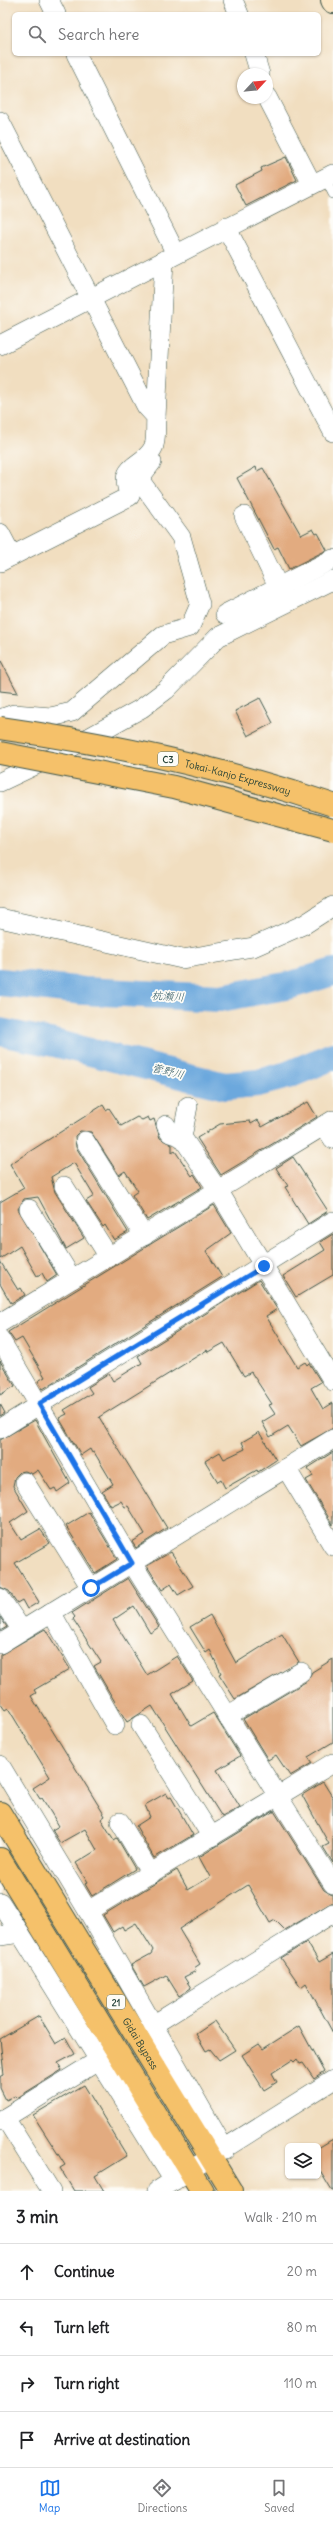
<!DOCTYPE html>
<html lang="en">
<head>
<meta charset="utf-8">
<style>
  body { margin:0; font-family:Delius,"Klee One",sans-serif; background:#f6f6f6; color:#202124 }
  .controls { position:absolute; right:12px; bottom:12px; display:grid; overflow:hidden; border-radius:6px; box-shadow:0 1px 3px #0004 }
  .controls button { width:36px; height:36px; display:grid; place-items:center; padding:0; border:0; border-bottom:1px solid #e0e0e0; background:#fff; color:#202124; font:20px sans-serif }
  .compass { position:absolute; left:237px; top:68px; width:36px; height:36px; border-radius:50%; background:#fff; box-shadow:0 1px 3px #0004; rotate:64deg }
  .stop { position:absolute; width:12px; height:12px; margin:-9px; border:3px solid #1a73e8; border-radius:50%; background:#fff }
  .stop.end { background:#1a73e8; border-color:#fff; box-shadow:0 1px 4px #0008 }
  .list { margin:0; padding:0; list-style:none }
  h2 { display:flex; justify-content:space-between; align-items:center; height:52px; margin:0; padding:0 16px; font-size:17px }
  h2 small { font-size:13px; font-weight:400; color:#757577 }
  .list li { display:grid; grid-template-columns:26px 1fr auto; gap:12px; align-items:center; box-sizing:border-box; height:56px; padding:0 16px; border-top:1px solid #e0e0e0 }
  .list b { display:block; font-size:15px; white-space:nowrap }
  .list em { font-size:13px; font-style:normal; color:#757577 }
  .icon { flex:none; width:22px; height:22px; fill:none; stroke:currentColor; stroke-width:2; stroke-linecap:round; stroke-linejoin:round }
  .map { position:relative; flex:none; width:333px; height:2191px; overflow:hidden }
  .search { position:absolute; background:#fff; box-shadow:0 1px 3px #0004; left:12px; right:12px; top:12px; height:44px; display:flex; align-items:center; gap:10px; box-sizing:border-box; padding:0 14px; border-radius:6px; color:#757577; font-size:15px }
  .sheet { height:276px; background:#fff }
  nav { display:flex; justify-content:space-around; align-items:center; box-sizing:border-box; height:56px; border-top:1px solid #e0e0e0; background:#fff; font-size:11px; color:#757577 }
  nav a { display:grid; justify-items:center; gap:2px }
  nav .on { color:#1a73e8 }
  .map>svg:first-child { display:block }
</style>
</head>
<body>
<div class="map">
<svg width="333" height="2191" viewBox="0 0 333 2191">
  <rect width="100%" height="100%" fill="#fdfcf7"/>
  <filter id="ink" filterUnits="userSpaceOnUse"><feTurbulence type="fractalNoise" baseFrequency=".025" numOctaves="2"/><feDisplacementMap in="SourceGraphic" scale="8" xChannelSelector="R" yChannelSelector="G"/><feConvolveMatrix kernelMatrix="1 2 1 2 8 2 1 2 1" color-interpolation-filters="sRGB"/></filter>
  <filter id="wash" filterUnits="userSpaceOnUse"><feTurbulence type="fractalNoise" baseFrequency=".012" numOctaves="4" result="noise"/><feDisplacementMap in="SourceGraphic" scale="16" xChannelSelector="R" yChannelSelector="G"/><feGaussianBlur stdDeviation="0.9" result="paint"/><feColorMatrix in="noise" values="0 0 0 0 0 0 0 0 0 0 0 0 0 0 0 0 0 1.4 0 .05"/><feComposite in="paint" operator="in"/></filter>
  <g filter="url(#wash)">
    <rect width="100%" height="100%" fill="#f1dec0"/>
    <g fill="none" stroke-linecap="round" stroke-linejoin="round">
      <g stroke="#6ca8dd" stroke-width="28">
        <path d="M0 982 84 991 220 998 291 985 333 972"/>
        <path d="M0 1032 54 1043 225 1086 258 1083 288 1075 333 1056"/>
      </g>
    </g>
    <g id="blocks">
      <g fill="#e2ab80">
        <path d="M286 157 297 180 246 206 235 185 262 171 261 168Z"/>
        <path d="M256 467 257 471 263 468 301 535 313 529 316 534 318 533 327 550 289 569 278 547 274 549 237 478Z"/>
        <path d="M0 659 18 693 0 691Z"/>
        <path d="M260 698 273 723 248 736 235 711Z"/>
        <path d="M308 1102 317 1117 221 1175 197 1138 220 1124 250 1121 251 1124 258 1120 262 1127Z"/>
        <path d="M103 1105 106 1110 109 1108 121 1126 137 1117 142 1120 148 1117 150 1121 154 1119 160 1138 172 1145V1153L175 1151 192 1176 194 1174 202 1187 147 1220 132 1195 138 1191 125 1171 119 1175 91 1132 80 1131 75 1136 76 1147 128 1232 114 1240 105 1225 103 1227 86 1201 94 1196 74 1163 51 1177 55 1192 84 1238 66 1249 38 1197 24 1199 18 1209 57 1275 47 1282 42 1273 37 1276 20 1246 0 1259V1202L24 1188 10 1164Z"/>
        <path d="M293 1157 328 1211 308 1224 285 1187 288 1186 276 1168Z"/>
        <path d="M214 1205 231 1233 206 1251 222 1277 43 1389 38 1381 45 1377 22 1338 15 1342 8 1332Z"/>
        <path d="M333 1234V1275L296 1297 283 1276 325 1250 320 1242Z"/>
        <path d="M0 1261 18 1290 21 1288 25 1295 11 1303 0 1284Z"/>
        <path d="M259 1280 277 1309 266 1316 297 1367 305 1362 307 1365 309 1363 321 1382 311 1388 323 1409 333 1403V1428L301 1446 288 1426 270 1437 262 1422 275 1414 269 1405 272 1404 251 1372 244 1376 224 1343 208 1352 207 1350 99 1417 167 1528 136 1548 132 1542 145 1534 128 1506 125 1507 121 1501 111 1506 102 1491 113 1484 94 1452 92 1453 90 1449 81 1455 59 1418 67 1414 64 1410 92 1393 88 1387 109 1374 113 1381 142 1363 138 1356Z"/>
        <path d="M0 1361 15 1386 0 1395Z"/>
        <path d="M0 1404 5 1413 0 1416Z"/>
        <path d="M35 1420 70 1483 57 1492 55 1488 51 1490 38 1470 32 1474 25 1471 20 1472 15 1477 13 1486 28 1511 10 1523 21 1540 40 1529 50 1543 15 1563 39 1602 27 1609 22 1600 17 1603 9 1591 0 1587V1440Z"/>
        <path d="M259 1432 276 1460 258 1472 257 1470 225 1488 221 1480 218 1482 205 1461 220 1452 224 1459 245 1449 242 1442Z"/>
        <path d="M333 1452V1525L306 1480 313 1476 308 1468Z"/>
        <path d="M89 1512 117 1559 95 1573 66 1526Z"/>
        <path d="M171 1552 193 1586 178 1595 171 1584 162 1590 147 1566Z"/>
        <path d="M128 1578 159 1627 150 1633 134 1606 113 1620 133 1652 147 1675 177 1656 193 1681 172 1694 191 1726 213 1713 240 1756 217 1770 240 1807 222 1817 152 1706 127 1722 122 1714 94 1666 101 1662 73 1619 75 1617 72 1613Z"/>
        <path d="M210 1615 236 1663 282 1634 299 1662 235 1699 219 1674 221 1673 210 1650 206 1653 190 1627Z"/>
        <path d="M0 1617 7 1627 0 1631Z"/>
        <path d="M45 1629 70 1669 34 1690 36 1693 31 1696 105 1816 101 1819 114 1840 117 1838 135 1869 92 1896 85 1884 88 1882 76 1863 97 1850 85 1829 60 1843 52 1830 59 1826 42 1798 40 1799 33 1788 50 1777 8 1708 5 1710 0 1703V1655Z"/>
        <path d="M333 1659V1742L308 1757 312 1763 290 1776 276 1755 268 1760 243 1719 307 1681 312 1672Z"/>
        <path d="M323 1782 333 1798V1863L323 1847 329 1844 302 1795Z"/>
        <path d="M166 1793 169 1798 171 1797 193 1835 154 1858 136 1826 150 1817 145 1805Z"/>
        <path d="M274 1811 324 1890 332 1895 333 1902 285 1930 275 1920 270 1923 248 1885 179 1929 200 1964 194 1968 196 1971 184 1977 191 1988 179 1996 166 1975 144 1987 131 1965 151 1954 153 1950 136 1923 124 1930 122 1926 113 1932 103 1915 177 1870 188 1890 210 1877 199 1857Z"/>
        <path d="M307 1942 319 1962 333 1954V2033L306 1983 301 1987 281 1958Z"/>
        <path d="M39 2016 56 2044 66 2038 75 2054 58 2063 62 2070 17 2098 15 2096 6 2100 0 2088V2077L4 2075 0 2039Z"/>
        <path d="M215 2021 235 2050 219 2060 210 2049 206 2051 196 2034Z"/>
        <path d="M299 2026 324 2072 314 2079 303 2063 300 2064 297 2059 294 2062 292 2060 272 2073 277 2082 264 2090 242 2055 259 2044 263 2049Z"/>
        <path d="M84 2085 127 2156 95 2176 104 2191H74L60 2168 65 2165 33 2115Z"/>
        <path d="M333 2139V2191H332L318 2168V2148Z"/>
      </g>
    </g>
  </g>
  <g filter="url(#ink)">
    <use href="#blocks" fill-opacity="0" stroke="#3e5549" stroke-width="1"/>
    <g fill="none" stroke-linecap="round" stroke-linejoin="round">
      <g stroke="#3e5549" stroke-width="10">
        <path id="service" d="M325 178 333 194"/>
      </g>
      <g stroke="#3e5549" stroke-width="20">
        <g id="minor">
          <path d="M49 0 56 14"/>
          <path d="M233 0 239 14"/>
          <path d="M76 54 176 254"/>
          <path d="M254 54 260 74"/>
          <path d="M267 97 312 184"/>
          <path d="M0 121 146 406 156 417C155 426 157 441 153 448 143 468 116 463 130 496L0 562"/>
          <path d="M226 227 333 432"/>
          <path d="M0 345 333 174"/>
          <path d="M156 417 164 260"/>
          <path d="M244 516 279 588"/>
          <path d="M0 533 12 556"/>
          <path d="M225 614 333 559"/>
          <path d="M0 719 14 714 51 717 72 712 163 635 190 627 200 604 181 537 139 479 152 462"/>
          <path d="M0 782 61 753 142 708 166 690 218 637 333 580"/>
          <path d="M0 918 182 959 253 947 305 924 333 906"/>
          <path d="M188 1106 182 1137 218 1190 333 1381"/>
          <path d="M166 1125 170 1133 182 1137"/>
          <path d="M324 1125 333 1139"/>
          <path d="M85 1141 144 1236"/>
          <path d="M64 1186 109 1257"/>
          <path d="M29 1209 72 1279"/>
          <path d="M0 1323 333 1120"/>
          <path d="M0 1339 132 1563 333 1884"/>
          <path d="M0 1429 333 1221"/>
          <path d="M286 1468 333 1546"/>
          <path d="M25 1482 91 1588"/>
          <path d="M0 1598 22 1630"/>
          <path d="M51 1612 115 1725"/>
          <path d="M0 1644 333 1439"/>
          <path d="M227 1716 301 1672"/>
          <path d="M141 1725 212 1837"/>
          <path d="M0 1765 88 1911 225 2150"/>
          <path d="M120 1822 151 1874"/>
          <path d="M0 1902 20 1933"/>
          <path d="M88 1911 333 1763"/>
          <path d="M0 1936 20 1933 174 2181"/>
          <path d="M153 2025 333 1913"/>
          <path d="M5 2118 51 2191"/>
          <path d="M0 2121 99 2060"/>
          <path d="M157 2191 333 2080"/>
        </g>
      </g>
      <g stroke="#3e5549" stroke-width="24">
        <path id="secondary" d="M332 0 333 2"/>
      </g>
      <g stroke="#3e5549" stroke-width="24">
        <g id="trunk">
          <path id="s1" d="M0 1813 231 2191"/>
          <path d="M0 1859 202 2191"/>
        </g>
      </g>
      <use href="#service" stroke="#fff" stroke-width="9"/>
      <use href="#minor" stroke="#fff" stroke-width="19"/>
      <use href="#secondary" stroke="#fbe6c4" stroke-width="22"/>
      <use href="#trunk" stroke="#f5c16b" stroke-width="22"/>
      <g stroke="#3e5549" stroke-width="24" stroke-linecap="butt">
        <g id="motorway-bridge">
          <path id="s2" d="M0 728C112 744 226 769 333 805"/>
          <path d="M0 753 174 787 333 830"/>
        </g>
      </g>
      <use href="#motorway-bridge" stroke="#f5c16b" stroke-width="22"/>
    </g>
  </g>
  <g fill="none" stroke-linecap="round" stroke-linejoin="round" filter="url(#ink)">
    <path stroke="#1a73e8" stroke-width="5" d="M91 1588 132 1563 39 1404 264 1266"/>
  </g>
  <g text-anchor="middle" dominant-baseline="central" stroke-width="3.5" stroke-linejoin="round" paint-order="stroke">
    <g fill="#fdfcf7" stroke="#62766e" stroke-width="1">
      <rect x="158" y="752" width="20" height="14" rx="3"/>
      <rect x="107" y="1995" width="18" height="14" rx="3"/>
    </g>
    <g font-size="9" font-weight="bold" fill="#1f3d34">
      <text x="168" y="759">C3</text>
      <text x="116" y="2002">21</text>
    </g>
    <g font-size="10" fill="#1f3d34" stroke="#fdfcf7">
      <text stroke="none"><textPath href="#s2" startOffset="243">Tokai-Kanjo Expressway</textPath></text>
      <text stroke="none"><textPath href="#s1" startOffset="270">Gidai Bypass</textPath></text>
    </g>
    <g font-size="11" font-style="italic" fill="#365d67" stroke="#fdfcf7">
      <text transform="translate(168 996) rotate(3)">杭瀬川</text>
      <text transform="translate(168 1071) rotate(14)">菅野川</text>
    </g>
  </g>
</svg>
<div class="controls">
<button><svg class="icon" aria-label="layers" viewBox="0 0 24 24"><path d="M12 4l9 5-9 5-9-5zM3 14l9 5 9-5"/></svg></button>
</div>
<svg class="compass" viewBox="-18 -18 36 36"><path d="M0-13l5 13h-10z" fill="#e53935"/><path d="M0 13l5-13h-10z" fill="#757577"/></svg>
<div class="stop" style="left:91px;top:1588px"></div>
<div class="stop end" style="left:264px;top:1266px"></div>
<div class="search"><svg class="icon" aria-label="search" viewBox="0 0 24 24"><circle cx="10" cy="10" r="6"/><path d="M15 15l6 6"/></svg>Search here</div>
</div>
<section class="sheet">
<h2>3 min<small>Walk · 210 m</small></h2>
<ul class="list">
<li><svg class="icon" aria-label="ahead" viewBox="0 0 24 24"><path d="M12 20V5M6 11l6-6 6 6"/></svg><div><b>Continue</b></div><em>20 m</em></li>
<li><svg class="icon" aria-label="left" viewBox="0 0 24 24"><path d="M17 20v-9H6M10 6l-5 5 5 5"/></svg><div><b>Turn left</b></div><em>80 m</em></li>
<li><svg class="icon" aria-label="right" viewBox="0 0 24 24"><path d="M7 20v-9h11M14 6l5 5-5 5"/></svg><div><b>Turn right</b></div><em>110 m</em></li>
<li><svg class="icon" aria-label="arrive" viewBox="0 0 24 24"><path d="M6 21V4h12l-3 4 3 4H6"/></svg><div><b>Arrive at destination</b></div></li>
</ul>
</section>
<nav>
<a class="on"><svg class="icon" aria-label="map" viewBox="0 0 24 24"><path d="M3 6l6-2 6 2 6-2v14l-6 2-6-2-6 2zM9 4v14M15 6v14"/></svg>Map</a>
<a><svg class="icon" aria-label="directions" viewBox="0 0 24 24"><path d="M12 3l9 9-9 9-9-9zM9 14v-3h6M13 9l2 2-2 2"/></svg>Directions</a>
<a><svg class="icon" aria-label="saved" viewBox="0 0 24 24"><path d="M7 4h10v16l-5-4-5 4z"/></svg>Saved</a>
</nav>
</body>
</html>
